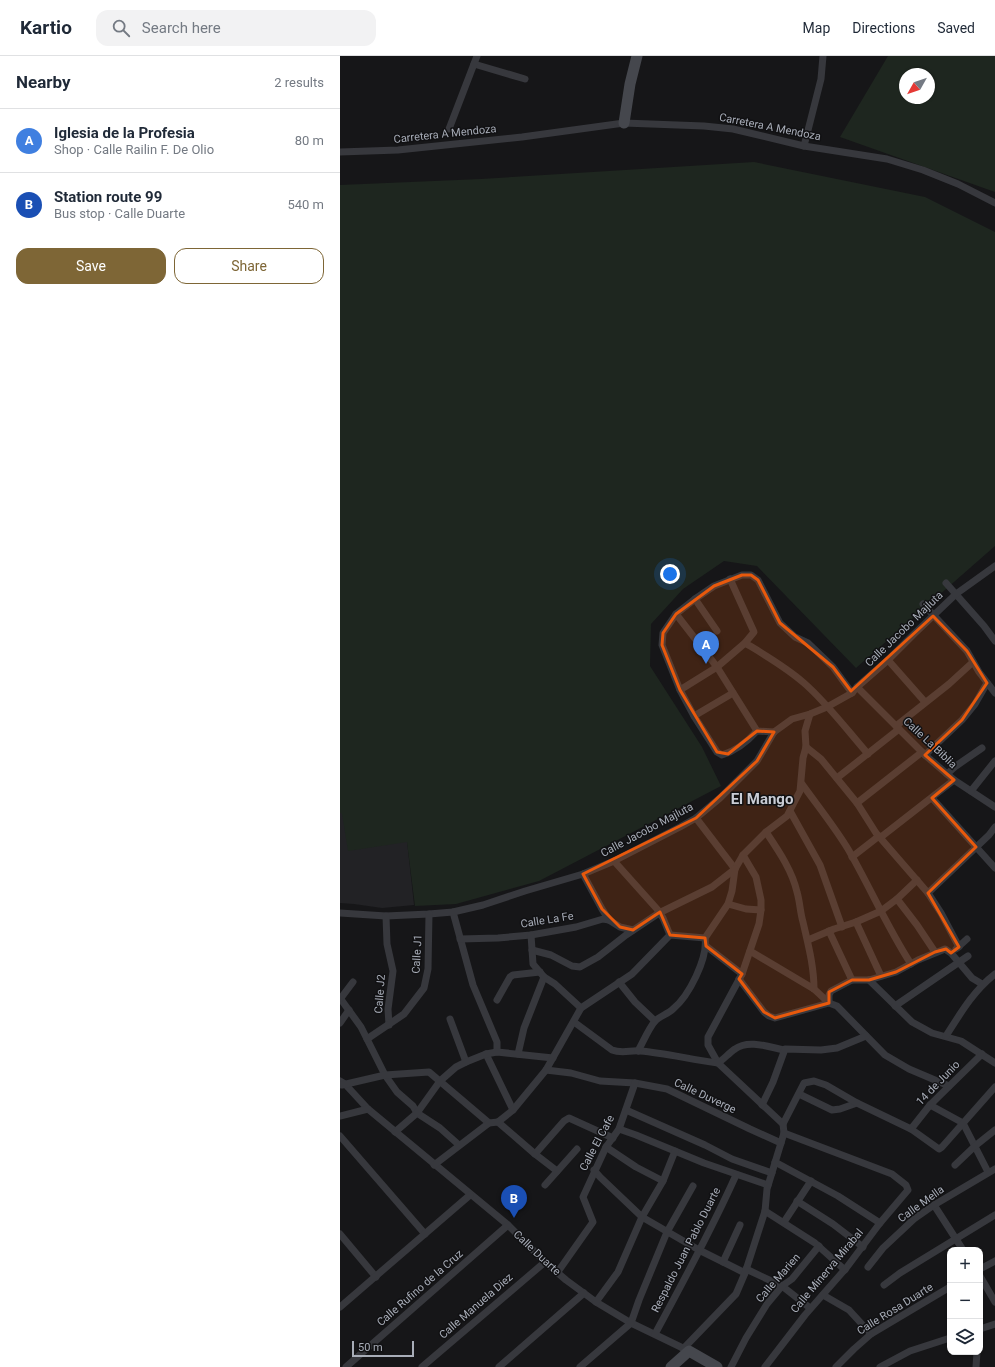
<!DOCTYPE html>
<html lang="en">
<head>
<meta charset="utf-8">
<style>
  body { margin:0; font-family:Roboto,sans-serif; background:#f2f2f3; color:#1f2937 }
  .controls { position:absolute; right:12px; bottom:12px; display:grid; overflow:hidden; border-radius:8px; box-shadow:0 1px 3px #0004 }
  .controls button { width:36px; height:36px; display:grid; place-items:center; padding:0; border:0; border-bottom:1px solid #e0e1e3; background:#fff; color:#1f2937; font:20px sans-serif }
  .compass { position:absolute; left:559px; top:12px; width:36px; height:36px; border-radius:50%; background:#fff; box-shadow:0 1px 3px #0004; rotate:230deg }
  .scale { position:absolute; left:12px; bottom:10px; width:62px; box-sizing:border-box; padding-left:4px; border:2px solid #a8adb8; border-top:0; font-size:11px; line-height:14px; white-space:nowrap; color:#a8adb8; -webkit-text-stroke:3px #111113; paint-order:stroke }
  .you { position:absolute; left:330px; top:518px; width:14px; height:14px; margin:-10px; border:3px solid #fff; border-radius:50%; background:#1a73e8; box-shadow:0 0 0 6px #1a73e833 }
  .badge { display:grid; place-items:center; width:26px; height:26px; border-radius:50%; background:#7e6636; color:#fff; font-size:13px; font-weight:700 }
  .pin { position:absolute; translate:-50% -33px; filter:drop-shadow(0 1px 2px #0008) }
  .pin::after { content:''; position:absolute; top:21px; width:14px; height:12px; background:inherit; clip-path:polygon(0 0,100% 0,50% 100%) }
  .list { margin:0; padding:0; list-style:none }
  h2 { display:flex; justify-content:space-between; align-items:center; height:52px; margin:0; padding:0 16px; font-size:17px }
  h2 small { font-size:13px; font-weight:400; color:#747a83 }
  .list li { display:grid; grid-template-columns:26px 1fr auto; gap:12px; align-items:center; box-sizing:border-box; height:64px; padding:0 16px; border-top:1px solid #e0e1e3 }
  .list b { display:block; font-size:15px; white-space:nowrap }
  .list p { margin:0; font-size:13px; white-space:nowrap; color:#747a83 }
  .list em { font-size:13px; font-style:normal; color:#747a83 }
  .actions { display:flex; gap:8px; padding:12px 16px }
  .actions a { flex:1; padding:9px 0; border:1px solid #7e6636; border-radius:12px; text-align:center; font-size:14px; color:#7e6636 }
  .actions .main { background:#7e6636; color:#fff }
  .icon { flex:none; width:22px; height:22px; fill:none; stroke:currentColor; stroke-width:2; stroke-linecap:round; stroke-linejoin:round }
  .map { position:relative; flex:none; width:655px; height:1311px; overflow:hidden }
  header { display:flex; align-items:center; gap:24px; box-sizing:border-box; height:56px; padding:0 20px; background:#fff; border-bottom:1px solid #e0e1e3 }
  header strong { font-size:19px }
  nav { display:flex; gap:22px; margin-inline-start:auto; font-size:14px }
  .search { width:280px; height:36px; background:#f2f2f3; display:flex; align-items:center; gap:10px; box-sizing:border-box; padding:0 14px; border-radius:12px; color:#747a83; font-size:15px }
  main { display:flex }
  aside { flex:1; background:#fff }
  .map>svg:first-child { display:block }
</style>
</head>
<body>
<header>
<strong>Kartio</strong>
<div class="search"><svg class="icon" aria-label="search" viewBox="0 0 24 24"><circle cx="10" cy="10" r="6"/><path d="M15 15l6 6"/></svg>Search here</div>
<nav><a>Map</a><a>Directions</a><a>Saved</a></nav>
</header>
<main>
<aside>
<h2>Nearby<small>2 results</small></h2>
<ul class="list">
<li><span class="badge" style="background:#3f7fe0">A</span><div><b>Iglesia de la Profesia</b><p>Shop · Calle Railin F. De Olio</p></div><em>80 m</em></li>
<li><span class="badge" style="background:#1a4fb4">B</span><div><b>Station route 99</b><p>Bus stop · Calle Duarte</p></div><em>540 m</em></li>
</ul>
<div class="actions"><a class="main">Save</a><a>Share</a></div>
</aside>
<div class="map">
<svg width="655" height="1311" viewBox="0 0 655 1311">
  <rect width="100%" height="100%" fill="#161618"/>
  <path fill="#222225" d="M0 755 67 785 74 849 42 852 14 848 0 847Z"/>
  <g fill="#1e261f" fill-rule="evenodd">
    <path d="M548 0H655V136L500 81ZM565 18H589V42H565Z"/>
    <path d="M414 106 585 141 655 176V490L516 612 417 510 384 505 343 533 311 568 310 610 362 691 381 730 199 825 116 848 75 850 67 786 8 795 2 758 0 756V129L141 123Z"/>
  </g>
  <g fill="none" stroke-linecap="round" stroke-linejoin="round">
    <g stroke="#37383d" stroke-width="7">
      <path d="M134 8 185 23"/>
      <path d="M109 73 137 0"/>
      <path d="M464 90 481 23 483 0"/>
      <path d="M0 96 58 94 182 81 284 67 364 70 393 73 464 90 547 103 583 114 618 128 655 147"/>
      <path d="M606 527 644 570 655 585"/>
      <path d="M355 543 377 575"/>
      <path d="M583 548 627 595 639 616 655 637"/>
      <path d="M336 558 377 611 417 675 434 676"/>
      <path d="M405 587C425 599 446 611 464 627 487 647 507 674 528 698"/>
      <path d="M548 604 585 646"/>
      <path d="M517 631 585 699 614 724 655 751"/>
      <path d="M340 634 377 611 405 587 414 576 390 523"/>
      <path d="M354 660 393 637"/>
      <path d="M556 670 609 628 633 606"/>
      <path d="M417 675C407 686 396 695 382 699L377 696 354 660 340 634 322 589 323 577 336 558 355 543 374 530 402 519H411L418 524 440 567 455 581 468 587 493 611 512 637"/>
      <path d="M466 691 481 703 517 747 536 777 588 837 601 857 619 891"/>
      <path d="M585 699 622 664 635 648 647 627"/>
      <path d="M607 718 616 710 642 692"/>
      <path d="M497 722 559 673"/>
      <path d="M462 728C477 749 494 770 508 793 530 831 547 871 571 908"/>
      <path d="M631 735 655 705"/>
      <path d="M592 742 655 812"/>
      <path d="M517 747 582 696"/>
      <path d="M450 755 480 809 502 871"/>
      <path d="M356 762 395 813"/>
      <path d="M426 776C438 794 452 814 457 836 460 846 460 856 463 866 468 888 474 910 474 933"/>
      <path d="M541 781 614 724"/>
      <path d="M403 799 416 821 421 844V854L419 868 402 918 368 981V989L378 1007 443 1068"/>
      <path d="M512 801 539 780"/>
      <path d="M274 805 317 853 323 862 330 879"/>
      <path d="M243 818 262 853 269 864"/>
      <path d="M588 837 649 779 655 771"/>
      <path d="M557 843 577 869 595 896"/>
      <path d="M388 848 406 853 421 854"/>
      <path d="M113 856 133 929 157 986V996"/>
      <path d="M0 857 46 860 89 858 113 856 143 849 185 835 243 818 274 805 340 771 356 762 380 742 417 705 434 676 452 663 470 658 487 651 512 637 517 631 548 604 574 578 616 538 655 510"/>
      <path d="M46 860 47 888 53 915 48 953 49 969"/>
      <path d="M516 866 541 920"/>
      <path d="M489 875 512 924"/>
      <path d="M120 883 158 882 191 879 236 871 263 863 269 864 280 871 293 874"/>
      <path d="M468 884 494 873 516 866 541 855 557 843 577 824"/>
      <path d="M366 890 402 918"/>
      <path d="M616 893 627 883"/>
      <path d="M192 894 211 899 232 910 240 911 258 901 286 879 319 857 372 831 395 813 403 799 426 776 447 760 460 735 463 702 466 691 465 675 470 658"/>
      <path d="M410 895 474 933 489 947 497 950 545 999 569 1013 609 1030"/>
      <path d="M204 921 215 928 241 952"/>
      <path d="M399 923 424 956 429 960 435 962 489 947V939L491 935 512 924H529L556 916 578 904 605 893 611 897 632 922 642 928"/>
      <path d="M529 924 572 966 592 977 621 985 655 1007"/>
      <path d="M279 926 295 946 315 965"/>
      <path d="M0 942 21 971 45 1019 57 1036 73 1050 77 1057 100 1072 119 1089"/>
      <path d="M1 942 13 926"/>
      <path d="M157 944 170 921 173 919 200 916"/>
      <path d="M555 950 628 900"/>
      <path d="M110 963 126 1006"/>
      <path d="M234 966 272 994C282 998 291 994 300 995 326 997 352 1004 378 1007 384 1003 389 997 395 993 408 983 429 991 444 994"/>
      <path d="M0 967 9 954"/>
      <path d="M606 980C620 958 634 934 655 918"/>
      <path d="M27 983 64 958 84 932 88 913 89 858"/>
      <path d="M298 995C303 986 309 972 315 965 320 960 328 958 333 953 349 940 368 902 365 882L388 848 392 835 395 813"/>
      <path d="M146 998 173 1054"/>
      <path d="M178 998 184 972 204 921 193 908 191 879"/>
      <path d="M206 1014 231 1017 260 1025 295 1027 327 1033 410 1073 441 1087"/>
      <path d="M0 1025 5 1028 28 1053 168 1169 205 1206 226 1224 256 1246 291 1267 347 1294"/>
      <path d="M2 1029 45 1019 89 1016 149 1067"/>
      <path d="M459 1038 492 1054 500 1053 517 1047"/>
      <path d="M422 1049 433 1026 445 993 481 994 497 992 526 980"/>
      <path d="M590 1049 623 1067 648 1116"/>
      <path d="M286 1054 365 1089 392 1103 432 1117"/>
      <path d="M0 1060 28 1053"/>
      <path d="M158 1066 195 1098 217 1115"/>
      <path d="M279 1073 296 1079 364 1107 428 1129"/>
      <path d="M571 1073 590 1049 642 998"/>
      <path d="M55 1076 77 1057 100 1025 116 1011 126 1006 146 998 157 996 213 1002"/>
      <path d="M0 1080 85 1178"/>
      <path d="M266 1091 296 1111 323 1125"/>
      <path d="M195 1098 224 1065 229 1062 273 1082"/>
      <path d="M435 1106 498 1140 540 1167"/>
      <path d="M94 1109 149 1067 158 1066 173 1054 206 1014 241 952 292 918 330 879 365 882"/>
      <path d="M615 1109 635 1090 655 1074"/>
      <path d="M254 1114 260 1121 302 1161 359 1194 405 1217"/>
      <path d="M205 1129 237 1093"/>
      <path d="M457 1145 493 1168 523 1191"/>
      <path d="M594 1149 623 1194"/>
      <path d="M425 1155 475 1187 505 1214"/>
      <path d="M444 1166 471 1125"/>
      <path d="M0 1178 36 1221"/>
      <path d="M383 1206 400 1169"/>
      <path d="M528 1211 543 1192 574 1163 594 1149 655 1113"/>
      <path d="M406 1213 442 1230 470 1252"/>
      <path d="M640 1213 655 1205"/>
      <path d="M217 1217 253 1166 243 1141 266 1091 279 1073 295 1027"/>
      <path d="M640 1220 655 1246"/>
      <path d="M544 1229 560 1217 655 1159"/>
      <path d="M483 1239 509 1254 531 1278"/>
      <path d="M256 1246 278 1216 302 1161 323 1125 335 1095"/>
      <path d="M0 1251 130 1139"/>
      <path d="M640 1273 655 1268"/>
      <path d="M315 1278C343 1226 372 1173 396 1119"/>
      <path d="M343 1293 396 1238 405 1217 425 1155 427 1133 444 1077 443 1068 464 1027 474 1025 486 1029 517 1047 571 1073 599 1093 602 1091 655 1031"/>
      <path d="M6 1311 168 1169"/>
      <path d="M82 1311 205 1206"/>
      <path d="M159 1311 244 1237"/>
      <path d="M240 1311 291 1267 299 1244 327 1176 353 1130"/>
      <path d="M391 1311 406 1282 427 1248 442 1230 452 1223 479 1190"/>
      <path d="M425 1311 465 1259 507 1211 540 1167 568 1134 566 1129 552 1118 444 1077"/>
      <path d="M496 1311 514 1293 531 1278 610 1231"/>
      <path d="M540 1311 570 1295 610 1282"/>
      <path d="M636 1311 637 1296"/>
    </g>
    <g stroke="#45474d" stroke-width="11">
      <path d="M284 67 290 28 297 0"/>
      <path d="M331 1311 349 1295 377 1311"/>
    </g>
  </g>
  <path fill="#e8590c" fill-opacity="0.2" stroke="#e8590c" stroke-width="3" stroke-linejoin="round" d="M402 519H411L418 524 440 567 493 611 511 635 593 560 627 595 647 627 622 664 585 699 614 724 592 742 636 791 588 837 619 891 611 897 606 893 595 896 556 916 529 924H512L489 936V947L435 962 424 956 399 923 402 918 366 890 365 882 330 879 320 856 293 874 280 871 262 853 243 818 356 762 417 705 434 676 417 675 388 698 377 696 340 634 322 589 323 577 336 558 374 530Z"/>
  <g text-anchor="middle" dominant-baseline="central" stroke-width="3" stroke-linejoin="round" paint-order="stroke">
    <g font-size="11" fill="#a8adb8" stroke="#111113">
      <text transform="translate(430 71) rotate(11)">Carretera A Mendoza</text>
      <text transform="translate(105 78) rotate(-6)">Carretera A Mendoza</text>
      <text transform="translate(564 573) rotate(-44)">Calle Jacobo Majluta</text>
      <text transform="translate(590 687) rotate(43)">Calle La Biblia</text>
      <text transform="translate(307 774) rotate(-28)">Calle Jacobo Majluta</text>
      <text transform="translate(207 864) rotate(-9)">Calle La Fe</text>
      <text transform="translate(77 898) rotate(-87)">Calle J1</text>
      <text transform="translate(40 938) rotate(-86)">Calle J2</text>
      <text transform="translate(598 1027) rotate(-46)">14 de Junio</text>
      <text transform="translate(365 1040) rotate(25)">Calle Duverge</text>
      <text transform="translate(257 1087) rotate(-62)">Calle El Cafe</text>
      <text transform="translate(581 1148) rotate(-36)">Calle Mella</text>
      <text transform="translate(346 1194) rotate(-63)">Respaldo Juan Pablo Duarte</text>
      <text transform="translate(197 1197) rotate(43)">Calle Duarte</text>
      <text transform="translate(487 1215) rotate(-50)">Calle Minerva Mirabal</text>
      <text transform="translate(438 1222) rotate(-49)">Calle Marien</text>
      <text transform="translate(80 1232) rotate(-41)">Calle Rufino de la Cruz</text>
      <text transform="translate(136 1250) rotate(-41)">Calle Manuela Diez</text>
      <text transform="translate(555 1253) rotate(-32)">Calle Rosa Duarte</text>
    </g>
    <g font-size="15" font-weight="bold" fill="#c9ccd4" stroke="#111113">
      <text x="422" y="743">El Mango</text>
    </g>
  </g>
</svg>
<div class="controls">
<button>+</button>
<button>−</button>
<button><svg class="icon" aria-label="layers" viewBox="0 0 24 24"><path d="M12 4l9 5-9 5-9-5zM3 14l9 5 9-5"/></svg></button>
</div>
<svg class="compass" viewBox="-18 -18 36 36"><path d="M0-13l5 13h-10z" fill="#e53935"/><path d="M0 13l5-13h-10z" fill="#747a83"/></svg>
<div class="scale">50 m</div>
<div class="you"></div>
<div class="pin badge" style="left:366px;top:608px;background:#3f7fe0">A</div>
<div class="pin badge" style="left:174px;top:1162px;background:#1a4fb4">B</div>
</div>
</main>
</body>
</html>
